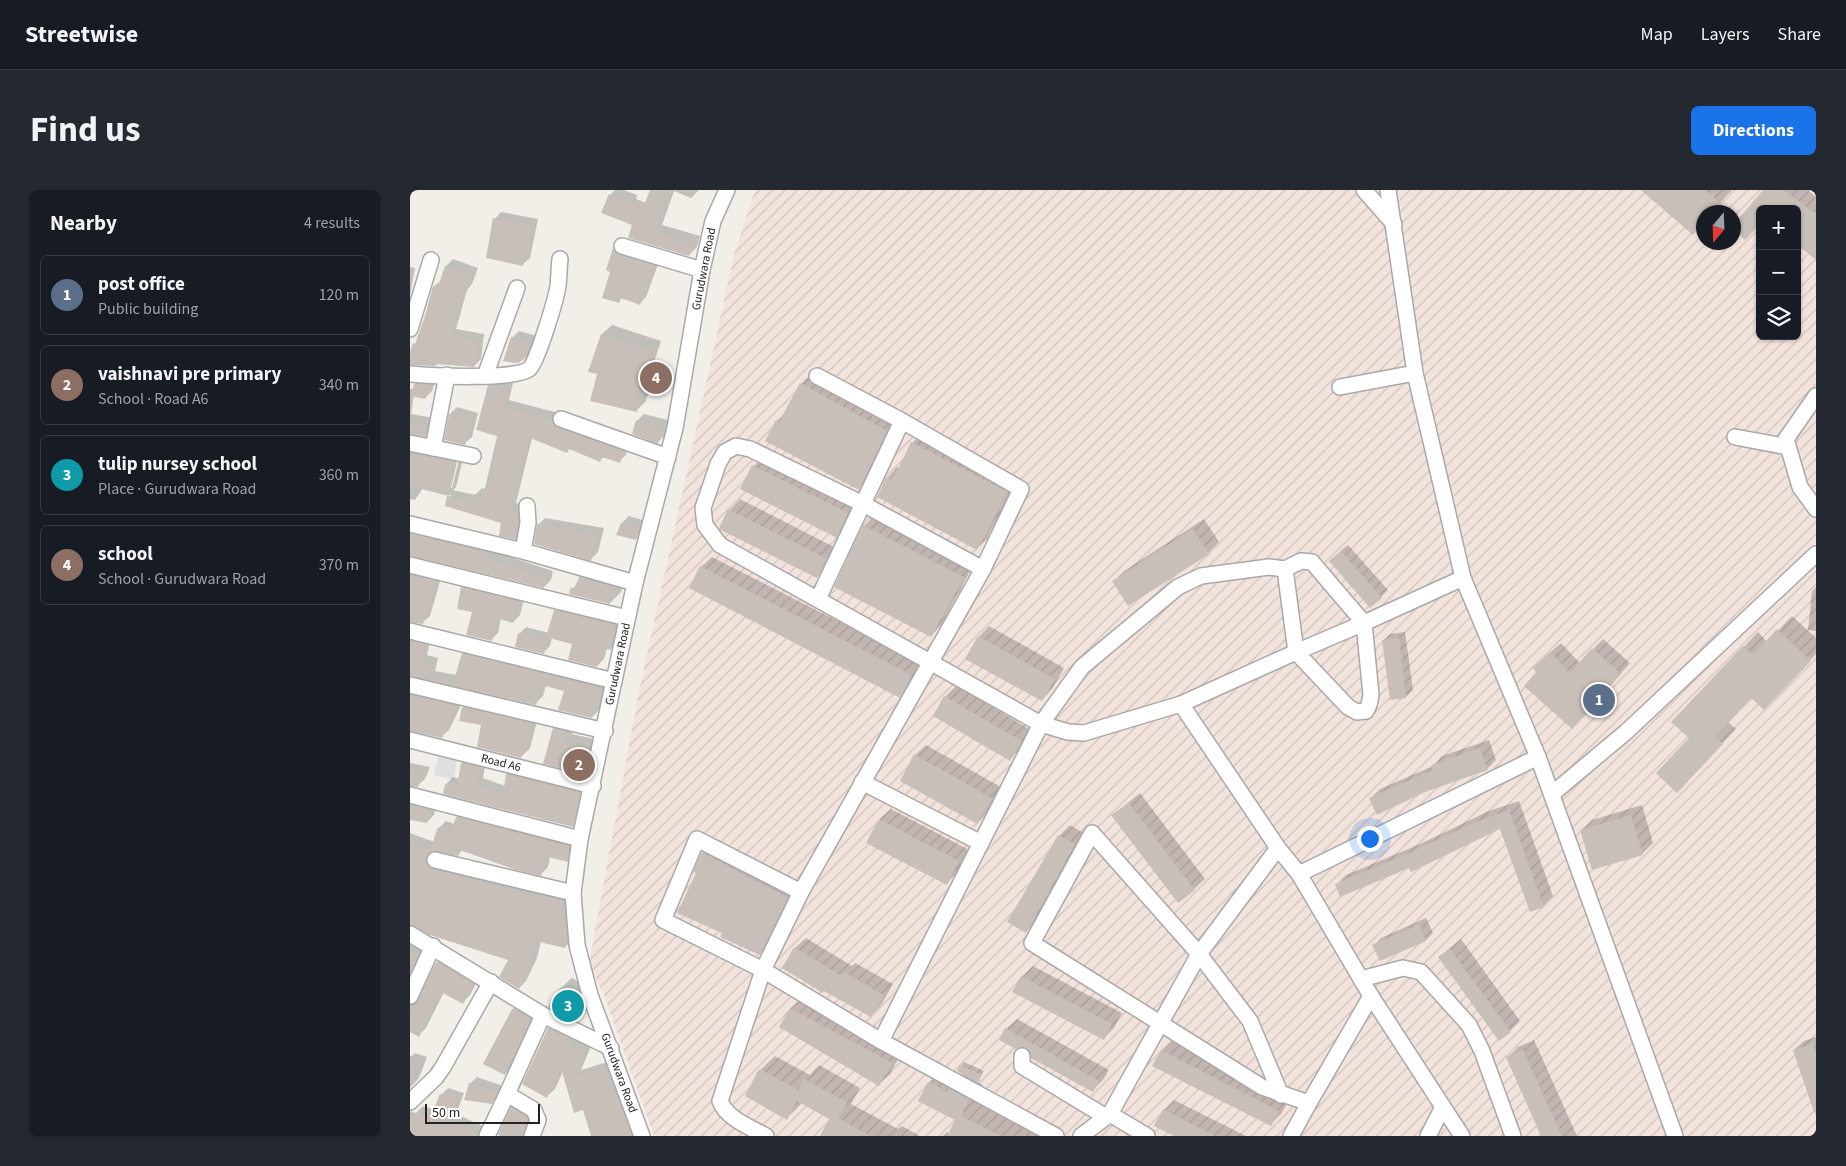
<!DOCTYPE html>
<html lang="en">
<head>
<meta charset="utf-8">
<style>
  body { margin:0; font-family:"Source Sans 3",sans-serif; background:#242831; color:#f1f3f6 }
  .controls { position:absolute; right:15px; top:15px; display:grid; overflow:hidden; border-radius:8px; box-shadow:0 1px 4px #0004 }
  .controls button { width:45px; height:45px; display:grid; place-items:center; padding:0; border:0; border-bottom:1px solid #363941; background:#171b24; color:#f1f3f6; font:25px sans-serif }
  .compass { position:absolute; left:1286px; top:15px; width:45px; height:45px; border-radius:50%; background:#171b24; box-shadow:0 1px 4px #0004; rotate:199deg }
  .scale { position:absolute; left:15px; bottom:12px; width:115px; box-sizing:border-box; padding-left:5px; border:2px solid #222; border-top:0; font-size:14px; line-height:18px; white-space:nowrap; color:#222; -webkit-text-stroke:4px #fff; paint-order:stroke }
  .you { position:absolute; left:959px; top:648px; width:18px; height:18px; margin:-12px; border:4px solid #fff; border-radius:50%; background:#1a73e8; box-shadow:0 0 0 8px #1a73e833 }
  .badge { display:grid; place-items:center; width:32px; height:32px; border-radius:50%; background:#1a73e8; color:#fff; font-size:16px; font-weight:700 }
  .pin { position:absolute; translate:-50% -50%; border:2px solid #fff; box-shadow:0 1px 5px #0006 }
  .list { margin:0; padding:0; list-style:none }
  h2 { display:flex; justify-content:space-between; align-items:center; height:65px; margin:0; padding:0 20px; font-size:21px }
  h2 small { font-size:16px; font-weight:400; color:#9ea1a6 }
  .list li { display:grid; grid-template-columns:32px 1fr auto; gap:15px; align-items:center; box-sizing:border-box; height:80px; margin:0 10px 10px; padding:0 10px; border:1px solid #363941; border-radius:8px }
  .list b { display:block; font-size:19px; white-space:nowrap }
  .list p { margin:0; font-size:16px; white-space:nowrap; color:#9ea1a6 }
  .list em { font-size:16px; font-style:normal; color:#9ea1a6 }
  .icon { flex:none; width:28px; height:28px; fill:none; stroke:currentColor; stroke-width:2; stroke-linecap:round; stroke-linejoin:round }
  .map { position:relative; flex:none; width:1406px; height:946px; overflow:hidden; border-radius:8px }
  header { display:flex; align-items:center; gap:30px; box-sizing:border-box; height:70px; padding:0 25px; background:#171b24; border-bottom:1px solid #363941 }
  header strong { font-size:24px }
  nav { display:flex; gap:28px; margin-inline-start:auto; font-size:18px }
  .intro { display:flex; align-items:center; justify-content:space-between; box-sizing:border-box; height:120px; padding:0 30px }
  h1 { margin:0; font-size:35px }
  .button { padding:12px 22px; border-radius:8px; background:#1a73e8; color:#fff; font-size:18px; font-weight:700 }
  main { display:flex; gap:30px; padding:0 30px }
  aside { flex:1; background:#171b24; border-radius:8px; box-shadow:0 1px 4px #0004 }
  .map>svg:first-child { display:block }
</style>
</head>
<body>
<header>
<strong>Streetwise</strong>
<nav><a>Map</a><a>Layers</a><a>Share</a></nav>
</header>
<div class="intro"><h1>Find us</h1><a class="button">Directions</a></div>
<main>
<aside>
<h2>Nearby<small>4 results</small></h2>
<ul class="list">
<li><span class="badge" style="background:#5c6f8a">1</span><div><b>post office</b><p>Public building</p></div><em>120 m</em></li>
<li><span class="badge" style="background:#8d6e63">2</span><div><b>vaishnavi pre primary</b><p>School · Road A6</p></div><em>340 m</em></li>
<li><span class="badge" style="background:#0f9aa8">3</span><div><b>tulip nursey school</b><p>Place · Gurudwara Road</p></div><em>360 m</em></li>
<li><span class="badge" style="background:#8d6e63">4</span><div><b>school</b><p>School · Gurudwara Road</p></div><em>370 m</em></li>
</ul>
</aside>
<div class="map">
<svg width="1406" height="946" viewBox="0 0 1406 946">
  <defs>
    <pattern id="military-furrows" width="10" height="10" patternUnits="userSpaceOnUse" patternTransform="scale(1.25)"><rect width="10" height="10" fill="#f3e3dd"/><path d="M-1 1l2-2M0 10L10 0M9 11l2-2" fill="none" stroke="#d0c2bd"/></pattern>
  </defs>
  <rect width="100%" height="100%" fill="#f2efe9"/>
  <path fill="#e0dfdf" d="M29 565 47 569 44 590 24 585Z"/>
  <path fill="url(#military-furrows)" fill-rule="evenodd" d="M345 0H1406V946H244L195 808 179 773 229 502 324 65ZM1350 19H1387V146H1350ZM1294 22H1324V52H1294Z"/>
  <g fill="#0003" fill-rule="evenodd">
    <path d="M205 0H214L227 5 226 9 236 13 241 0H289L281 8 264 1 252 35 290 46 287 57 279 65 224 35 200 5Z"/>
    <path d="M1233 0H1322L1302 22H1294Z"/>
    <path d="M1355 0H1398L1406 7V68L1387 19H1350L1335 48 1324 38Z"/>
    <path d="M91 22 128 29 120 68 113 74 85 29Z"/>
    <path d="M210 53 250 69 236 107 230 113 213 107 209 111 202 81 197 80 204 59Z"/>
    <path d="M43 69 68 78 62 94 57 100 46 139 74 144 71 169 64 176 28 173 24 96 32 90 36 76Z"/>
    <path d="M0 77 5 78 0 105Z"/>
    <path d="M202 135 251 151 235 199 239 200 236 211 226 221 188 183 180 181 192 144Z"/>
    <path d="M109 141 127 146 120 163 112 170 103 173 95 170 102 148Z"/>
    <path d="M401 184 487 230 459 288 449 298 367 231 376 222 391 194Z"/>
    <path d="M12 187 26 188 22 201 15 208 4 205 1 224 24 228 22 238 15 245 0 243V199H4L5 194Z"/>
    <path d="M86 189 103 193 99 210 148 223 219 254 216 265 209 271 194 267 190 270 160 258 157 261 122 248 106 313 114 315 112 342 105 348 93 333 39 307 41 305 13 298 5 310 0 309V251L54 265 46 297 43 300 65 305 72 298 76 299 89 245 79 196ZM47 266H50L42 298H40Z"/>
    <path d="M47 217 68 223 62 247 55 253 35 249 40 224Z"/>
    <path d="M234 224 258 230 255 245 248 252 227 231Z"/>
    <path d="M513 242 607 291 577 348 567 358 477 288 487 277 489 278 502 253Z"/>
    <path d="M354 265 448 313 437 335 426 346 344 276Z"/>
    <path d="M330 309 426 358 418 376 407 387 310 338 320 320Z"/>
    <path d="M465 325 563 376 531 435 521 446 454 336Z"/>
    <path d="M219 326 236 331 233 342 226 349 212 333Z"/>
    <path d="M135 328 194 338 188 362 181 369 128 335Z"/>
    <path d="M794 329 809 352 798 363 719 414 704 391 714 381Z"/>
    <path d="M0 334 143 381 141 390 134 397 0 365Z"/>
    <path d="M938 355 978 400 971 407 927 364Z"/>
    <path d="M302 367 512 474 500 496 489 506 291 377Z"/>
    <path d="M0 372 32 384 20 426 12 433 0 431Z"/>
    <path d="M181 377 215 387 211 402 200 413 161 403 170 387Z"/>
    <path d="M59 391 115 405 110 425 103 432 91 428 88 443 81 450 63 421 52 398Z"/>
    <path d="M1406 397V441L1398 440 1402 401Z"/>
    <path d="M152 414 213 428 207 452 201 459 197 458 194 469 187 476 164 454 142 448 140 456 133 463 109 444 116 437 139 443 145 420Z"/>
    <path d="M1382 426 1406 448V464L1368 504 1342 506 1318 532 1326 539 1281 587 1280 548 1263 532 1348 442 1357 452Z"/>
    <path d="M579 436 654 478 642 499 632 510 569 447Z"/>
    <path d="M0 438 21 447 17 465 28 468 25 481 47 485 53 464 60 457 199 491 189 520 182 527 155 500 136 495 133 506 125 514 0 486Z"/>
    <path d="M995 442 1003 500 996 507 981 509 973 451 980 444Z"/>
    <path d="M1193 449 1220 473 1172 527 1134 468 1151 453 1170 473Z"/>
    <path d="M0 492 54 509 39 540 31 547 0 540Z"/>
    <path d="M546 496 621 540 611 558 600 569 535 507Z"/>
    <path d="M62 508 129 524 120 558 111 567 53 517Z"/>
    <path d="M155 528 165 531 162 544 189 550 185 572 174 583 135 573 144 539Z"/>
    <path d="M1079 550 1086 570 1077 579 961 608 970 599 1023 576 1032 566Z"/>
    <path d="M516 555 591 597 577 622 567 633 505 565Z"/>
    <path d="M59 566 76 570 73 588 95 596 97 584 104 578 176 596 169 629 163 636 36 594 43 587 50 589 52 573Z"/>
    <path d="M0 573 20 577 15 589 7 596 0 595Z"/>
    <path d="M0 602 27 613 24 625 17 632 0 629Z"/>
    <path d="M730 603 795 689 784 699 703 625Z"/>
    <path d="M1109 611 1143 706 1133 716 1090 638 1000 676 927 694 936 685 1010 654 1079 621Z"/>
    <path d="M1232 615 1243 653 1233 663 1183 678 1172 640 1182 630Z"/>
    <path d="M481 619 559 660 547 683 537 693 458 652 470 629Z"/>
    <path d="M54 620 166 649 164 664 157 671 140 666 138 677 131 684 53 659 48 665 22 660 25 669 161 704 162 750 155 757 131 751 127 768 116 791 109 798 100 769 0 734V643L24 652 29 638 36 631 45 634 47 627Z"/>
    <path d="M660 635 675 644 626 731 616 742 598 731 649 646Z"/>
    <path d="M302 654 386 698 359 754 350 763 313 742 287 682 293 663Z"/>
    <path d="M1016 728 1023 743 1016 750 970 770 964 755 971 748Z"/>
    <path d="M0 746 16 755 0 790Z"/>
    <path d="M396 748 442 776 445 773 483 794 471 815 460 826 385 758Z"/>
    <path d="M1051 749 1110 831 1100 841 1029 767Z"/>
    <path d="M34 766 70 786 60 805 53 812 34 802 16 838 9 845 0 841V804L3 808 9 809 27 773Z"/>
    <path d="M623 776 712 823 704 838 693 849 612 787Z"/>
    <path d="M162 788 182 800 177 819 167 830 140 817 151 798Z"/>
    <path d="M392 808 492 862 480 884 469 894 371 837 381 818Z"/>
    <path d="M114 809 131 818 106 873 95 884 75 873 103 819Z"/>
    <path d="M607 829 699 880 693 890 683 900 617 856 596 839Z"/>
    <path d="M146 831 182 854 171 880 204 870 231 946H183L174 918 153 881 145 899 137 906 139 838Z"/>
    <path d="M1406 847V925L1384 860 1394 851Z"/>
    <path d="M1124 850 1167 946H1133L1097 868 1108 857Z"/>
    <path d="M762 851 879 910 871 924 860 935 752 861Z"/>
    <path d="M5 863 17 867 9 888 0 898V867Z"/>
    <path d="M365 866 400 885 409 875 450 898 441 914 488 939 492 936 510 946H417L421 928 392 913 377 928 350 880Z"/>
    <path d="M554 872 574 881 567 892 573 895 565 912 598 929 606 920 646 946H533L537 942 539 944 547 929 519 893 533 879 551 888 555 884 548 881Z"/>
    <path d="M67 887 93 896 88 906 81 913 60 894Z"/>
    <path d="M38 898 54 903 46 924 75 937 78 946H0L6 923 13 916 25 920 31 905Z"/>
    <path d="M764 910 836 946H767L754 920Z"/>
    <path d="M109 911 123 920V946H89L102 918Z"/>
  </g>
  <g fill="#c7bfb8">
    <path d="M240 0H258L245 43 283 54 279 66 218 48 222 35 191 23 199 4 233 18Z"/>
    <path d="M1231 0H1295L1310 13 1302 22H1294V32L1283 45Z"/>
    <path d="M1353 0H1373L1406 24V70L1387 54V19H1350V34L1335 50 1324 40V34Z"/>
    <path d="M83 28 122 35 113 76 76 68Z"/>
    <path d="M203 58 209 65 245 76 230 115 211 108 209 113 192 108 200 82 196 80Z"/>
    <path d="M35 76 62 85 56 103 52 102 40 146 68 151 64 177 27 174 26 176 0 175V162L3 153 5 154 15 126 23 96 28 97Z"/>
    <path d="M191 144 242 160 226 208 230 209 227 222 180 211 187 184 178 182Z"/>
    <path d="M101 147 121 153 114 169 108 173 93 171Z"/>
    <path d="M390 193 477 241 449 300 355 251 366 230 369 232Z"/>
    <path d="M4 194 20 195 15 209 1 206Z"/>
    <path d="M78 195 97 200 93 217 141 230 148 238 213 261 210 273 192 267 190 272 159 259 157 263 118 247 100 320 108 322 106 350 89 346 91 333 35 316 37 306 62 312 64 304 73 307 87 246 66 240Z"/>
    <path d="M39 224 62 229 55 255 34 250Z"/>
    <path d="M226 230 252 237 248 254 222 244Z"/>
    <path d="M0 232 18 235 16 247 0 244Z"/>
    <path d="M501 252 598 302 567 360 467 307 476 287 481 290 484 287Z"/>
    <path d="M0 263 47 272 39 306 0 296Z"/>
    <path d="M342 275 438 323 427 348 330 299Z"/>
    <path d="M318 319 417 369 407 388 311 340 309 338Z"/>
    <path d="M211 333 230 338 226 350 206 345Z"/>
    <path d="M127 334 188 345 181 371 124 354Z"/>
    <path d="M453 335 554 387 521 447 424 397Z"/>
    <path d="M783 339 799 364 718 416 702 391Z"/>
    <path d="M0 344 76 362 74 367 136 389 134 398 0 366Z"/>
    <path d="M931 361 972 408 960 418 919 371Z"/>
    <path d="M290 376 502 485 490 508 279 398Z"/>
    <path d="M0 385 26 391 13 434 0 432Z"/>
    <path d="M169 387 205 397 200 414 159 404 161 397 165 399Z"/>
    <path d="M51 397 109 411 103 433 86 428 82 451 56 445 62 422 47 419Z"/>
    <path d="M144 420 206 435 201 460 192 458 187 477 158 470 162 454 136 447Z"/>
    <path d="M1367 439 1401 471 1354 520 1341 508 1305 547 1313 554 1267 603 1246 583 1279 548 1261 532 1333 456 1343 465Z"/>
    <path d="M108 443 137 451 134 464 105 457Z"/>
    <path d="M568 446 645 489 632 511 555 469Z"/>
    <path d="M989 448 996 508 980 510 972 450Z"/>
    <path d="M0 451 15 454 10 472 22 475 19 488 43 493 52 463 193 498 190 510 187 509 182 528 148 520 154 501 131 495 126 515 0 486Z"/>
    <path d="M1182 458 1211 484 1162 539 1114 496 1126 482 1123 478 1140 462 1160 483Z"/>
    <path d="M0 505 48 516 32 548 0 541Z"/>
    <path d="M534 506 612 551 600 571 523 526Z"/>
    <path d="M52 517 121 533 111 568 67 557 71 535 49 531Z"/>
    <path d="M143 538 155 541 152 554 179 560 174 584 133 574Z"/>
    <path d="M1070 558 1078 580 1015 602 967 625 959 608 1023 580 1021 575Z"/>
    <path d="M504 564 582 608 567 634 490 591Z"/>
    <path d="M51 573 69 577 66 594 93 604 96 584 170 602 163 637 33 604 35 594 47 596Z"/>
    <path d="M0 581 14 584 8 597 0 596Z"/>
    <path d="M719 613 785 700 768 713 701 625Z"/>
    <path d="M0 615 20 620 17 633 0 630Z"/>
    <path d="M1099 620 1134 717 1120 722 1090 639 1001 682 999 678 930 707 925 694 999 663 1068 631Z"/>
    <path d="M1221 625 1233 665 1182 680 1170 640Z"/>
    <path d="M46 627 160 656 158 672 135 666 131 686 106 680 50 660 48 666 23 661 16 667V673L23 679 131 708 132 705 154 711 151 729 156 730 157 751 155 758 126 751 120 776 109 799 89 787 98 770 20 745 0 735V652L20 660 28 637 41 642Z"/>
    <path d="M469 629 549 671 537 695 456 653Z"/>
    <path d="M648 645 665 654 616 743 597 732Z"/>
    <path d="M292 662 378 708 350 765 310 747 312 743 267 723 286 683 283 682Z"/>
    <path d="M1009 734 1016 751 970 771 962 755Z"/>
    <path d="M384 757 432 786 434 782 474 805 461 827 414 801 413 803 372 778Z"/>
    <path d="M1040 759 1101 842 1089 851 1028 767Z"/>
    <path d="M0 760 9 764 0 784Z"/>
    <path d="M26 772 64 794 53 814 31 802 9 847 0 842V825Z"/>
    <path d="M611 786 702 834 694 850 602 802Z"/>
    <path d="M150 798 172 811 175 818 167 831 138 817Z"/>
    <path d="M380 818 482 873 469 896 369 837Z"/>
    <path d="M102 819 121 829 95 885 73 874Z"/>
    <path d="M138 838 157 847 155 850 161 853 160 856 175 862 165 886 196 877 222 946H181L173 920 164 923 151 878 137 908 112 894Z"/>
    <path d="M595 838 689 891 683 902 621 868 616 858 606 859 589 850Z"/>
    <path d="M1403 854 1406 863V922H1404L1383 860Z"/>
    <path d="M751 860 869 921 861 936 742 876Z"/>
    <path d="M1113 860 1152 946H1131L1096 867Z"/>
    <path d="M550 875 572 885 568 893 547 881Z"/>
    <path d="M349 879 388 900 394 889 437 912 428 928 460 946H410L419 929 387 911 377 930 335 906Z"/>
    <path d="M518 892 537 902 539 898 559 910 551 926 591 946H537L545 930 508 911Z"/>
    <path d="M59 893 87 903 82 914 54 910Z"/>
    <path d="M30 904 48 910 40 931 68 944V946H0V921L20 928Z"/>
    <path d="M101 917 116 926 118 930 113 946 88 945Z"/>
    <path d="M753 919 805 946H764L744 936Z"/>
  </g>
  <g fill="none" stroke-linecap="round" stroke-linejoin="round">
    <g stroke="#a9a9a9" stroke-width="18">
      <g id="minor">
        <path d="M954 0 984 34"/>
        <path d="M978 0 1005 183 1053 388 1128 567 1265 946"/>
        <path d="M212 56 292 80"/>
        <path d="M0 139 21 70"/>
        <path d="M0 184C20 186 106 190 119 179 127 173 146 109 148 96 149 87 149 78 150 69"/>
        <path d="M75 186 107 98"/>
        <path d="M930 197 1005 183"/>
        <path d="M1406 206 1376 249 1390 297 1406 319"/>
        <path d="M151 229 258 267"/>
        <path d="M1325 247 1378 257"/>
        <path d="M0 253 63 266"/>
        <path d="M23 258 37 185"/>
        <path d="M0 334 113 361 225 393"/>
        <path d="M113 361 118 333 117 316"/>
        <path d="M0 375 217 428"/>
        <path d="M573 379 453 314 340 259 326 256 315 262 308 274 293 318 295 335 310 355 631 534 658 542 674 543 771 514 868 658 889 684"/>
        <path d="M408 409 492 231"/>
        <path d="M0 441 204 491"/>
        <path d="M0 495 195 541"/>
        <path d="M771 514 886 462 938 517 947 522 956 521 959 515 961 505 954 433 886 462 875 379"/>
        <path d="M0 550 183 596"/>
        <path d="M452 592 571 653"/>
        <path d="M1142 604 1216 542 1406 364"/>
        <path d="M0 605 170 649"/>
        <path d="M25 670 163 703"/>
        <path d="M391 702 287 649 253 730 353 780 471 851 631 534 672 477 768 397 791 386 859 377 875 379 891 371 902 372 954 433 1053 388"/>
        <path d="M0 744 133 825 201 858"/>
        <path d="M951 789 993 778 1011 782 1059 835 1072 861 1103 946"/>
        <path d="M0 806 23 756"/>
        <path d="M471 851 646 946"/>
        <path d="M612 866V876L696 927"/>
        <path d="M97 904 133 825"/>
        <path d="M871 905 840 831 789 764 682 643 622 753 852 897 899 913 961 806"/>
        <path d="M0 912 26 887 33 877 81 792"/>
        <path d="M700 924 789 764 868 658"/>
        <path d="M77 946 97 904 124 920 128 930 122 946"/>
        <path d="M232 946 180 805 167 755 163 703 170 649 225 393 265 238 292 80 303 31 317 0"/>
        <path d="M356 946C340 937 317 929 310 911L353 780 391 702 573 379 611 299 492 231 407 186"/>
        <path d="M671 946 700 924 737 946"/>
        <path d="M881 946 899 913"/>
        <path d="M1018 946 1032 919"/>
        <path d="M1052 946 961 806 889 684 1128 567"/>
      </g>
    </g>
    <use href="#minor" stroke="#fff" stroke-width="15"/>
  </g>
  <g text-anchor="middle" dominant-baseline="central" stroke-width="4" stroke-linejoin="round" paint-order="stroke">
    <g font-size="12" fill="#222" stroke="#fff">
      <text transform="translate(294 79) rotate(-79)">Gurudwara Road</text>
      <text transform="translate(208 474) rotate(-78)">Gurudwara Road</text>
      <text transform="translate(91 573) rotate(14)">Road A6</text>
      <text transform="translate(209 883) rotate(70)">Gurudwara Road</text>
    </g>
  </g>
</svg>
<div class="controls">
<button>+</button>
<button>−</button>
<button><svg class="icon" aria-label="layers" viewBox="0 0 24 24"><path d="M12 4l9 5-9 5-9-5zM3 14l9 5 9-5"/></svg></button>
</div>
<svg class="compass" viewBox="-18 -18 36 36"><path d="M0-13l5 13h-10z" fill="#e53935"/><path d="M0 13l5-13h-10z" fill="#9ea1a6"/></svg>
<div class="scale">50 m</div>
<div class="you"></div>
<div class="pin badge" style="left:1189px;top:510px;background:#5c6f8a">1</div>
<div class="pin badge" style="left:169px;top:575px;background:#8d6e63">2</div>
<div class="pin badge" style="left:158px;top:816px;background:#0f9aa8">3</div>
<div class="pin badge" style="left:246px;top:188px;background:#8d6e63">4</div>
</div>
</main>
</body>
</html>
